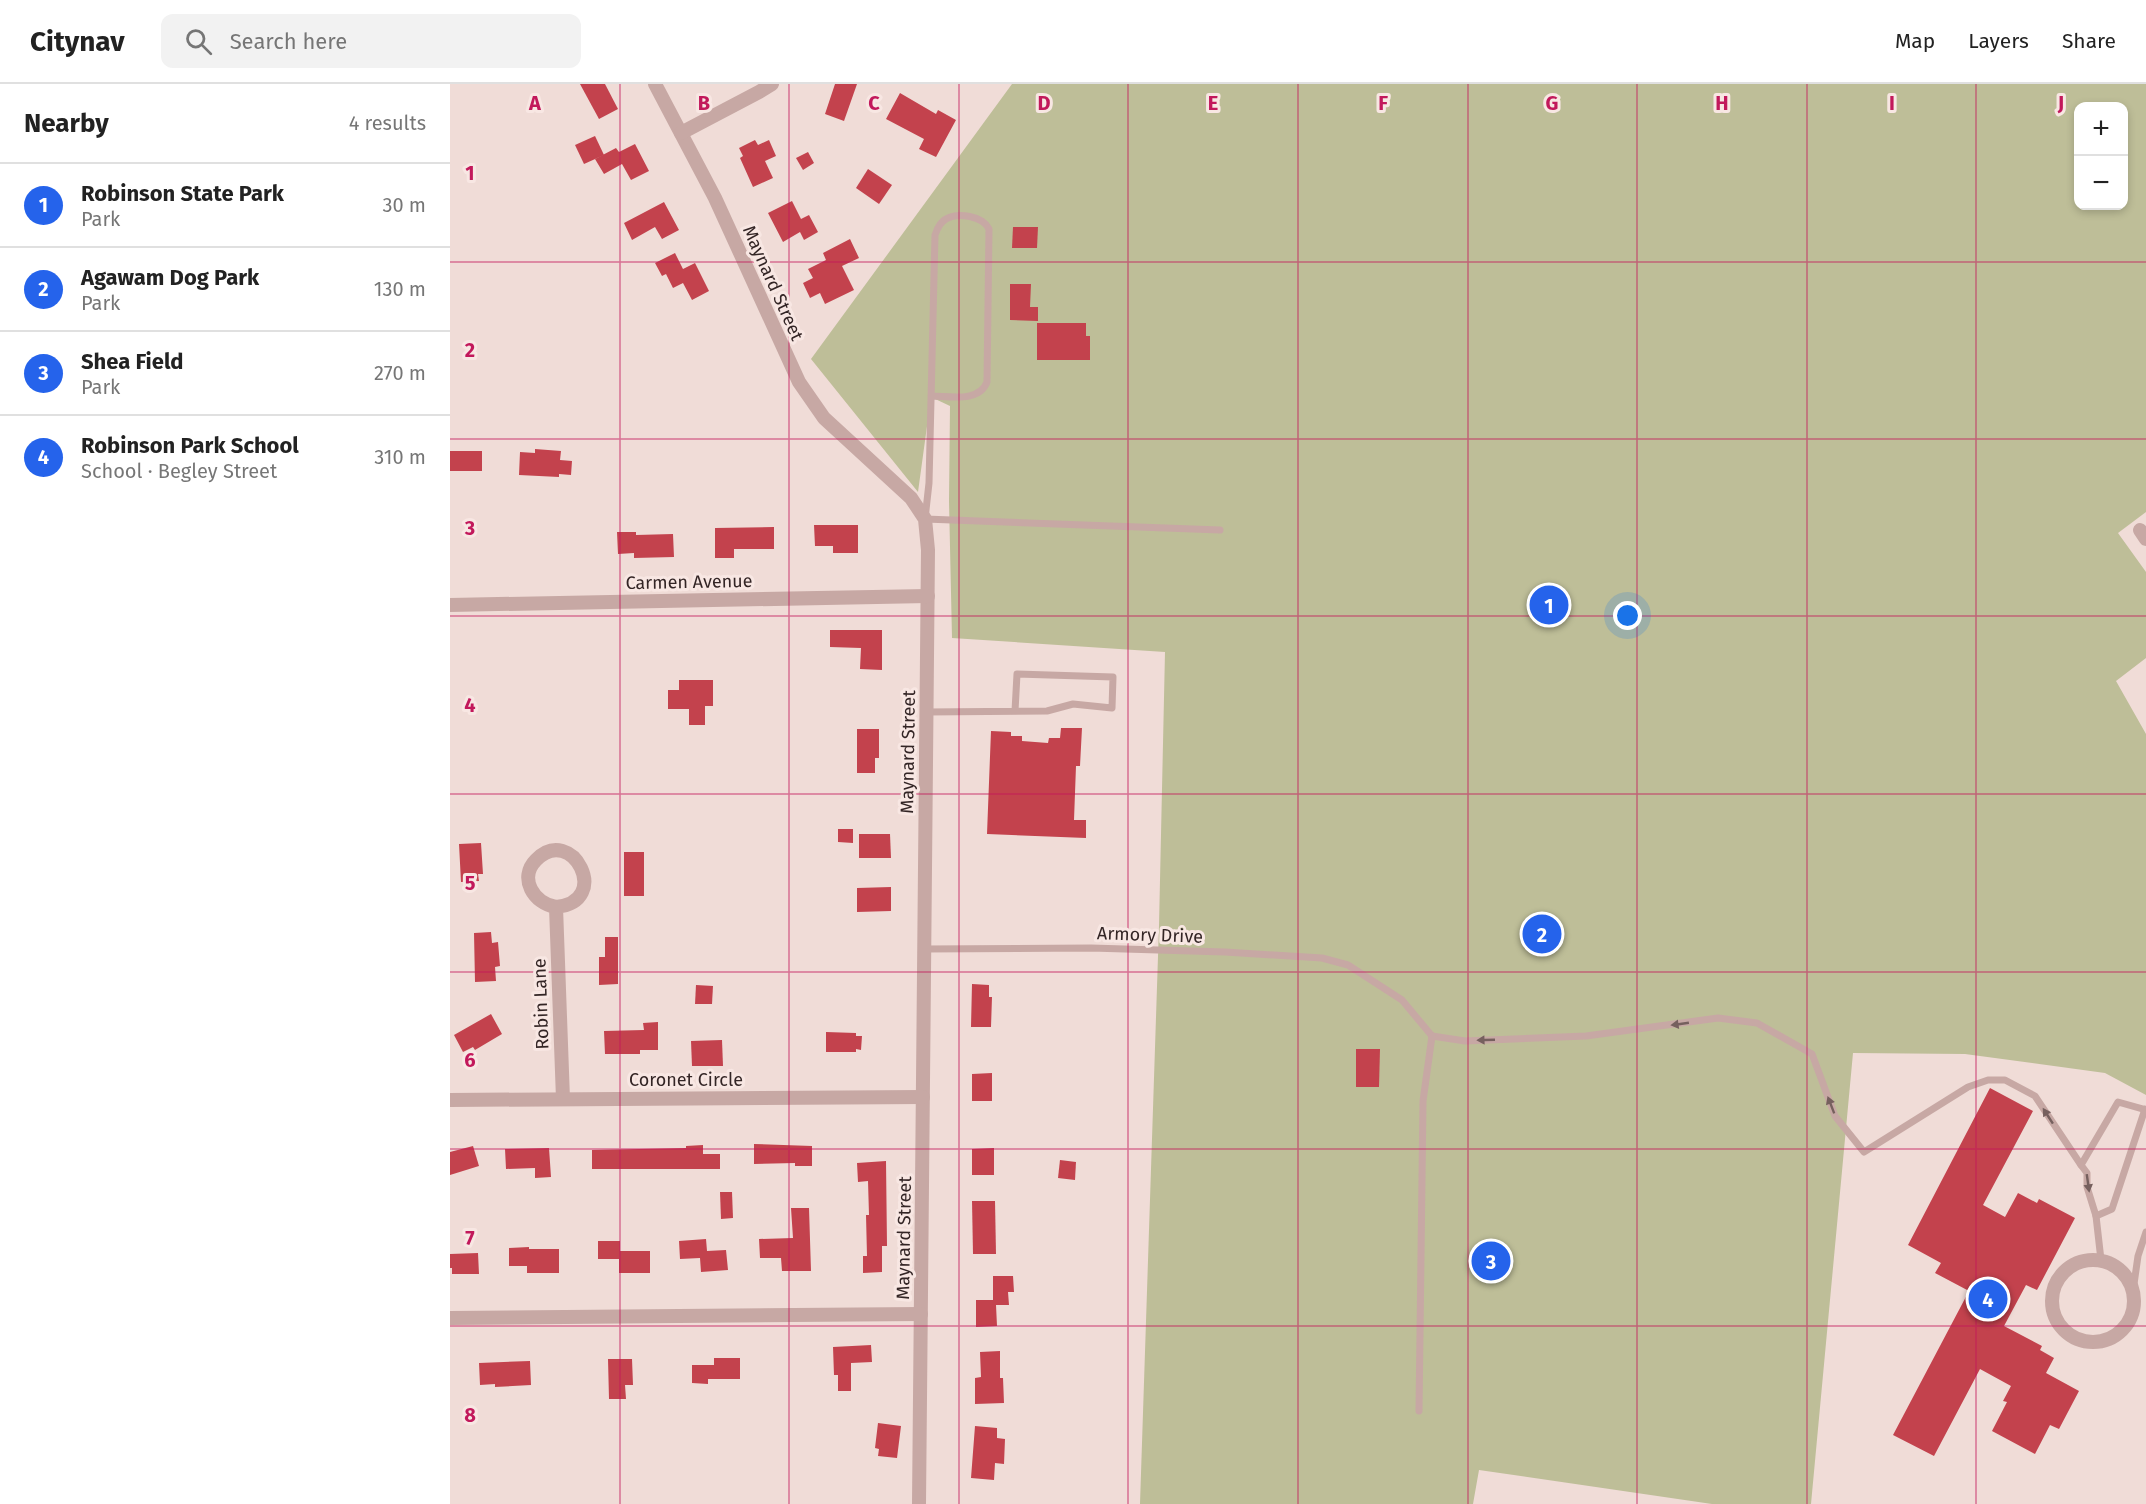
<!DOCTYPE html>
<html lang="en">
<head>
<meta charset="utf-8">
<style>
  body { margin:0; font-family:"Fira Sans",sans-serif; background:#f2f2f2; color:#222 }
  .controls { position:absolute; right:18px; top:18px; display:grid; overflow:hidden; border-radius:12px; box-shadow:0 3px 9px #0003 }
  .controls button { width:54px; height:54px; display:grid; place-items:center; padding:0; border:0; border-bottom:2px solid #e0e0e0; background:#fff; color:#222; font:30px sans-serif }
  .you { position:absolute; left:1178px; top:532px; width:21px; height:21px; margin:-15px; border:4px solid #fff; border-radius:50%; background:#1a73e8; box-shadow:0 0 0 9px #1a73e833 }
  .badge { display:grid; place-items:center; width:39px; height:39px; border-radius:50%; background:#2563eb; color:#fff; font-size:20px; font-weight:700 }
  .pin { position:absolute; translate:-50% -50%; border:3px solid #fff; box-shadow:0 2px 6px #0006 }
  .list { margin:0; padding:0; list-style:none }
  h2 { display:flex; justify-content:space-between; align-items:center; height:78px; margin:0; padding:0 24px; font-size:26px }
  h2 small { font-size:20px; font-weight:400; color:#767676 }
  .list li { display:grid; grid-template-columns:39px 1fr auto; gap:18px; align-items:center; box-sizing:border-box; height:84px; padding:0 24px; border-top:2px solid #e0e0e0 }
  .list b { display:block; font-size:22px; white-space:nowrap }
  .list p { margin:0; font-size:20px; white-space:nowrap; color:#767676 }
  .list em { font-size:20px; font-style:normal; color:#767676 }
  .icon { flex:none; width:33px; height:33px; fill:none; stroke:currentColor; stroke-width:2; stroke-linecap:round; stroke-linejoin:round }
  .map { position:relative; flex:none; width:1696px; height:1420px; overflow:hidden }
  header { display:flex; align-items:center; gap:36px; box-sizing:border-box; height:84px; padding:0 30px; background:#fff; border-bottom:2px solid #e0e0e0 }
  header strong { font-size:28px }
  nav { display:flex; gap:33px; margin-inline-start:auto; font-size:21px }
  .search { width:420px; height:54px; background:#f2f2f2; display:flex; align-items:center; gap:15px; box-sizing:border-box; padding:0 21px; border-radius:12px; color:#767676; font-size:22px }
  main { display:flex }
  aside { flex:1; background:#fff }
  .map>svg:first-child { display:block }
</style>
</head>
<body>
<header>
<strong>Citynav</strong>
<div class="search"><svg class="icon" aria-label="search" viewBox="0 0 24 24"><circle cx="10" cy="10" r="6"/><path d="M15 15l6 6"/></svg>Search here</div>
<nav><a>Map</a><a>Layers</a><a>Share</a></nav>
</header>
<main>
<aside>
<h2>Nearby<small>4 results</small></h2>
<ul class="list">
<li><span class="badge">1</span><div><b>Robinson State Park</b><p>Park</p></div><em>30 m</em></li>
<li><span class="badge">2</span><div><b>Agawam Dog Park</b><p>Park</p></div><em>130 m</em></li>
<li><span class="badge">3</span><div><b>Shea Field</b><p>Park</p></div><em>270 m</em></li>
<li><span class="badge">4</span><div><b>Robinson Park School</b><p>School · Begley Street</p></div><em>310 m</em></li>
</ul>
</aside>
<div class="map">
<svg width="1696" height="1420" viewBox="0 0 1696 1420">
  <rect width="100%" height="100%" fill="#f0dcd7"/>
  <path fill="#bebe98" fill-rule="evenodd" d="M562 0H1696V428L1668 449 1696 488V574L1666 597 1696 650V1011L1655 989 1515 970 1403 969 1361 1420H1262L1029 1386 1023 1420H690L709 842 715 568 502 554 499 417 500 322 481 313 468 408 361 275ZM1628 22H1674V122H1628Z"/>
  <g fill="#c3424d">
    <path d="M130 0H155L168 25 149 35Z"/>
    <path d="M385 0H407L394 37 375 30Z"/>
    <path d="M450 9 486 30 488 26 506 36 486 73 469 65 474 55 436 35Z"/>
    <path d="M145 52 154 71 134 80 125 61Z"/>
    <path d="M305 56 308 61 319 56 326 72 315 77 323 94 303 103 290 74 293 72 289 64Z"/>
    <path d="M185 60 199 87 181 96 172 80 154 90 145 75 166 64 169 68Z"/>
    <path d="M358 68 364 79 353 86 346 74Z"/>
    <path d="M418 85 442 101 429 120 406 104Z"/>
    <path d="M342 117 351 135 359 131 368 148 354 156 350 148 333 158 318 129Z"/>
    <path d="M214 118 229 146 212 155 205 143 182 156 174 139Z"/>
    <path d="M563 143H588L587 164H562Z"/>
    <path d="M400 155 409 174 392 182 404 206 375 220 370 209 360 214 353 199 363 194 358 185 376 176 373 169Z"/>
    <path d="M225 169 233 185 245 179 259 207 242 216 233 199 223 204 216 190 212 192 205 179Z"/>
    <path d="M560 200H581L580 223H588V237L560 236Z"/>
    <path d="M587 239H636V252H640V276H587Z"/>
    <path d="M85 365 111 367 110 376 122 377 121 391 109 390V393L69 391 70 368 85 369Z"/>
    <rect x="0" y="367" width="32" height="20"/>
    <path d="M364 441H408V469H383V462H365Z"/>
    <path d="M324 443V465H284V474H265V444Z"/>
    <path d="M167 448H186V451L223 450 224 473 184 474V469L168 470Z"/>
    <path d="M380 546H432V586L410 585 411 564 380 563Z"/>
    <path d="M229 596H263V622H255V641H239V625H218V606H229Z"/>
    <path d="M611 644H632L630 682H626L624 736H636V754L537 750 541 647 561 648V652H572V657L598 659 599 654H610Z"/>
    <path d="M407 645H429V674H425V689H407Z"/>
    <path d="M388 745H403V759L388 758Z"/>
    <path d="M409 750H440L441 774H409Z"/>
    <path d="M31 759 33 790H28L29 797 11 798 9 760Z"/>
    <rect x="174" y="768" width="20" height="44"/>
    <path d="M441 803V827L407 828V804Z"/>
    <path d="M41 848 42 859 48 858 50 882 45 883 46 897 25 898 24 849Z"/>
    <path d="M155 853H168V900L149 901V873H155Z"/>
    <path d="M522 900 539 901V913H542L541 943H521Z"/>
    <path d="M246 901 263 902 262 920H245Z"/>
    <path d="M41 930 52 950 25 966 23 963 13 968 4 951Z"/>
    <path d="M208 938V966H190V970H155L154 947 194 946 193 939Z"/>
    <path d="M376 948 406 949V952H412L411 966 406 965V968H376Z"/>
    <path d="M272 956 273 982H242L241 957Z"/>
    <path d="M906 965H930L929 1003H906Z"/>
    <path d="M542 989V1017H522V990Z"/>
    <path d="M1540 1004 1583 1027 1533 1121 1555 1133 1568 1109 1587 1119 1589 1115 1625 1134 1587 1206 1576 1201 1554 1242 1592 1262 1590 1266 1604 1274 1596 1289 1629 1307 1609 1345 1600 1341 1585 1370 1542 1347 1557 1318 1553 1317 1561 1302 1530 1285 1484 1372 1443 1351 1519 1207 1485 1189 1491 1179 1458 1161Z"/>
    <path d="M304 1060 362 1062V1082H345V1079L304 1080Z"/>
    <path d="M253 1061V1070H270V1085H142V1066L236 1064V1062Z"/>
    <path d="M23 1062 29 1082 0 1091V1068Z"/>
    <path d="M99 1064 101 1093 85 1094V1084L56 1085 55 1065Z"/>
    <path d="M544 1064V1091H522V1065Z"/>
    <path d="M610 1076 626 1078 625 1096 608 1094Z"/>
    <path d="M436 1077 437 1162H432V1188L413 1189V1172H417L416 1131H419L418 1097 408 1098 407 1079Z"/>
    <path d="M270 1108H282L283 1134 271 1135Z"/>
    <path d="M522 1117H545L546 1170H523Z"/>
    <path d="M341 1124H359L361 1187H332L331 1174H310L309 1155 343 1154Z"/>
    <path d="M256 1155 257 1167 276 1166 278 1186 251 1188 250 1174 230 1175 229 1157Z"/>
    <path d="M148 1157H170V1167H200V1189H169V1175H148Z"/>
    <path d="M79 1163V1165H109V1189H77V1182H59V1164Z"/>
    <path d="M28 1169 29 1190H2V1184H0V1170Z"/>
    <path d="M543 1192H563L564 1208H558L559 1221H546L547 1242 526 1243V1216H543Z"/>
    <path d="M421 1261 422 1278 401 1279V1307H388V1291H384L383 1263Z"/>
    <path d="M550 1267V1294H553L554 1319 525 1320V1294L531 1293 530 1268Z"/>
    <path d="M264 1274H290V1295H258V1300L242 1299V1281H264Z"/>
    <path d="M158 1275H182L183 1301H175L176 1315H159Z"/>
    <path d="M80 1277 81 1301 45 1303V1300L30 1301 29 1279Z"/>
    <path d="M428 1339 451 1342 447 1374 428 1372 429 1365 425 1364Z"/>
    <path d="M525 1342 547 1344V1354L555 1355 554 1380 545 1379 544 1396 521 1394Z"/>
  </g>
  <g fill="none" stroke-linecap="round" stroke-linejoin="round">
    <g stroke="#c7a8a4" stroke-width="7">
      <path d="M481 312C499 312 529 319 537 298L539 145C533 132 508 128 496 135 490 138 487 145 485 151L479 399 475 435 770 446"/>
      <path d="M477 628 597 627 623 620 662 624 663 593 567 590 565 627"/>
      <path d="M474 865 641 864 775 868 872 874 898 881 952 916 982 952 1015 957 1136 952 1268 934 1307 939 1362 970 1385 1032 1414 1068 1518 1003 1538 996H1555L1585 1012 1631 1081"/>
      <path d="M1646 1132 1662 1125 1695 1025"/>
      <path d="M1651 1176 1646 1132 1637 1103V1089L1631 1081 1668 1018 1696 1026"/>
      <path d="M1683 1207 1688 1172 1696 1148"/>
      <path d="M969 1327 973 1017 982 952"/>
    </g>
    <g stroke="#c7a8a4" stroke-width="14">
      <path d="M205 0 265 114 349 298 374 334 461 414 475 435 478 466 469 1420"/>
      <path d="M231 49 309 8 322 0"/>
      <path d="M1690 446 1696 455"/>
      <path d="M0 521 478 512"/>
      <path d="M106 823C84 820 68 794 86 776 122 739 163 818 106 823L113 1015"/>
      <path d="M0 1016 473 1013"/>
      <circle cx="1643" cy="1217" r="41"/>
      <path d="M0 1234 471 1230"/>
    </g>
  </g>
  <defs><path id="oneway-solid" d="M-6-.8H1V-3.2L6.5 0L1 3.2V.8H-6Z" transform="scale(1.5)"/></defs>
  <g fill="#76605e">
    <use href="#oneway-solid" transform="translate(1230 940) rotate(172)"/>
    <use href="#oneway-solid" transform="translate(1036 956) rotate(178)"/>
    <use href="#oneway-solid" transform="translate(1381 1021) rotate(-111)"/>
    <use href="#oneway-solid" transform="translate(1598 1032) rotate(-123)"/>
    <use href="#oneway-solid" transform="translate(1638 1099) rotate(82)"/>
  </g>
  <path fill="none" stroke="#c2185b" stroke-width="1.5" stroke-opacity="0.55" d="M170 0V1420M339 0V1420M509 0V1420M678 0V1420M848 0V1420M1018 0V1420M1187 0V1420M1357 0V1420M1526 0V1420M0 178H1696M0 355H1696M0 532H1696M0 710H1696M0 888H1696M0 1065H1696M0 1242H1696"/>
  <g text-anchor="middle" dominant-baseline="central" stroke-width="6" stroke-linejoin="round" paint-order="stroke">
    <g font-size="18" fill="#332525" stroke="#f8e7e3">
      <text transform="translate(323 199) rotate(66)">Maynard Street</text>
      <text transform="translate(239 498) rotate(-1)">Carmen Avenue</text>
      <text transform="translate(458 668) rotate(-89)">Maynard Street</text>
      <text transform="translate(700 851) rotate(2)">Armory Drive</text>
      <text transform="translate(91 920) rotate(-92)">Robin Lane</text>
      <text x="236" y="996">Coronet Circle</text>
      <text transform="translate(454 1154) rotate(-89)">Maynard Street</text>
    </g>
  </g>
  <g font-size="20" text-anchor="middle" font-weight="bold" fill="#c2185b" stroke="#f8e7e3" stroke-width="6" stroke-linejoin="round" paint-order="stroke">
    <text x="85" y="26">A</text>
    <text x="254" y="26">B</text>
    <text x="424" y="26">C</text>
    <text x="594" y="26">D</text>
    <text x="763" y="26">E</text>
    <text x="933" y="26">F</text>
    <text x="1102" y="26">G</text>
    <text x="1272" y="26">H</text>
    <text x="1442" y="26">I</text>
    <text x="1611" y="26">J</text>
    <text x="20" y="96">1</text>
    <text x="20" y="273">2</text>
    <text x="20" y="451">3</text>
    <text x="20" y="628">4</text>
    <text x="20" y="806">5</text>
    <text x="20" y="983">6</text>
    <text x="20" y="1161">7</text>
    <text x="20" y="1338">8</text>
  </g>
</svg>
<div class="controls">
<button>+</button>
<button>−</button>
</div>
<div class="you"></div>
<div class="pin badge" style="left:1099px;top:521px">1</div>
<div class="pin badge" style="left:1092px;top:850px">2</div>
<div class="pin badge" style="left:1041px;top:1177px">3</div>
<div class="pin badge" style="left:1538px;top:1215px">4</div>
</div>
</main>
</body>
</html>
